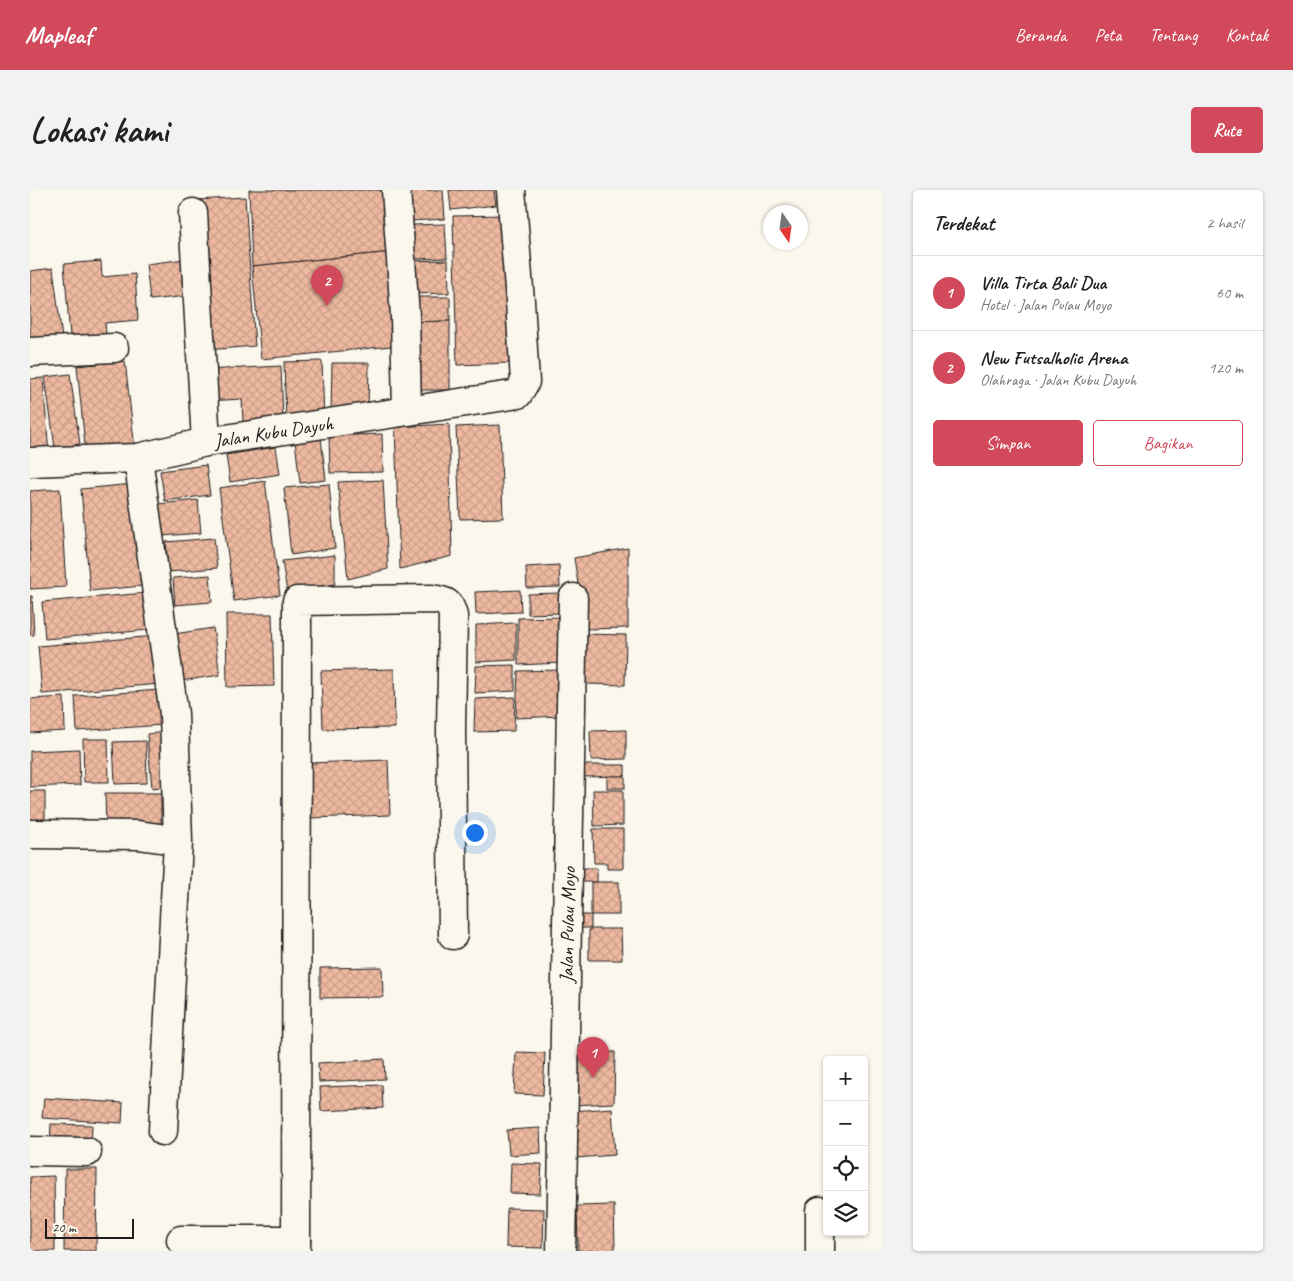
<!DOCTYPE html>
<html lang="id">
<head>
<meta charset="utf-8">
<style>
  body { margin:0; font-family:Caveat,sans-serif; background:#f2f2f2; color:#222 }
  .controls { position:absolute; right:15px; bottom:15px; display:grid; overflow:hidden; border-radius:5px; box-shadow:0 1px 4px #0004 }
  .controls button { width:45px; height:45px; display:grid; place-items:center; padding:0; border:0; border-bottom:1px solid #e0e0e0; background:#fff; color:#222; font:25px sans-serif }
  .compass { position:absolute; left:733px; top:15px; width:45px; height:45px; border-radius:50%; background:#fff; box-shadow:0 1px 4px #0004; rotate:167deg }
  .scale { position:absolute; left:15px; bottom:12px; width:89px; box-sizing:border-box; padding-left:5px; border:2px solid #1c1c1c; border-top:0; font-size:14px; line-height:18px; white-space:nowrap; color:#1c1c1c; -webkit-text-stroke:4px #fbf7ec; paint-order:stroke }
  .you { position:absolute; left:444px; top:642px; width:18px; height:18px; margin:-12px; border:4px solid #fff; border-radius:50%; background:#1a73e8; box-shadow:0 0 0 8px #1a73e833 }
  .badge { display:grid; place-items:center; width:32px; height:32px; border-radius:50%; background:#d1495b; color:#fff; font-size:16px; font-weight:700 }
  .pin { position:absolute; translate:-50% -41px; filter:drop-shadow(0 1px 2px #0008) }
  .pin::after { content:''; position:absolute; top:26px; width:18px; height:15px; background:inherit; clip-path:polygon(0 0,100% 0,50% 100%) }
  .list { margin:0; padding:0; list-style:none }
  h2 { display:flex; justify-content:space-between; align-items:center; height:65px; margin:0; padding:0 20px; font-size:21px }
  h2 small { font-size:16px; font-weight:400; color:#767676 }
  .list li { display:grid; grid-template-columns:32px 1fr auto; gap:15px; align-items:center; box-sizing:border-box; height:75px; padding:0 20px; border-top:1px solid #e0e0e0 }
  .list b { display:block; font-size:19px; white-space:nowrap }
  .list p { margin:0; font-size:16px; white-space:nowrap; color:#767676 }
  .list em { font-size:16px; font-style:normal; color:#767676 }
  .actions { display:flex; gap:10px; padding:15px 20px }
  .actions a { flex:1; padding:11px 0; border:1px solid #d1495b; border-radius:5px; text-align:center; font-size:18px; color:#d1495b }
  .actions .main { background:#d1495b; color:#fff }
  .icon { flex:none; width:28px; height:28px; fill:none; stroke:currentColor; stroke-width:2; stroke-linecap:round; stroke-linejoin:round }
  .map { position:relative; flex:none; width:853px; height:1061px; overflow:hidden; border-radius:5px }
  header { display:flex; align-items:center; gap:30px; box-sizing:border-box; height:70px; padding:0 25px; background:#d1495b; color:#fff }
  header strong { font-size:24px }
  nav { display:flex; gap:28px; margin-inline-start:auto; font-size:18px }
  .intro { display:flex; align-items:center; justify-content:space-between; box-sizing:border-box; height:120px; padding:0 30px }
  h1 { margin:0; font-size:35px }
  .button { padding:12px 22px; border-radius:5px; background:#d1495b; color:#fff; font-size:18px; font-weight:700 }
  main { display:flex; gap:30px; padding:0 30px }
  aside { flex:1; background:#fff; border-radius:5px; box-shadow:0 1px 4px #0004 }
  .map>svg:first-child { display:block }
</style>
</head>
<body>
<header>
<strong>Mapleaf</strong>
<nav><a>Beranda</a><a>Peta</a><a>Tentang</a><a>Kontak</a></nav>
</header>
<div class="intro"><h1>Lokasi kami</h1><a class="button">Rute</a></div>
<main>
<div class="map">
<svg width="853" height="1061" viewBox="0 0 853 1061">
  <defs>
    <pattern id="building-cross-hatch" width="8" height="8" patternUnits="userSpaceOnUse" patternTransform="scale(1.25)"><rect width="8" height="8" fill="#eeb9a0"/><path d="M0 0l8 8M0 8l8-8" fill="none" stroke="#cc9e89"/></pattern>
  </defs>
  <rect width="100%" height="100%" fill="#fbf7ec"/>
  <filter id="ink" filterUnits="userSpaceOnUse"><feTurbulence type="fractalNoise" baseFrequency=".02" numOctaves="2"/><feDisplacementMap in="SourceGraphic" scale="10" xChannelSelector="R" yChannelSelector="G"/><feConvolveMatrix kernelMatrix="1 2 1 2 8 2 1 2 1" color-interpolation-filters="sRGB"/></filter>
  <g filter="url(#ink)">
    <g fill="url(#building-cross-hatch)" stroke="#1c1c1c">
      <path d="M219 0H361L363 62 222 76Z"/>
      <path d="M378 0H413L415 29 380 31Z"/>
      <path d="M419 0H464L466 15 421 20Z"/>
      <path d="M215 7 225 156 177 160 167 10Z"/>
      <path d="M475 25 479 173 427 175 423 26Z"/>
      <path d="M415 34 417 68 385 69 383 35Z"/>
      <path d="M363 62 372 155 231 169 222 76Z"/>
      <path d="M163 68 167 105 120 110 116 74Z"/>
      <path d="M418 70 419 103 377 104 376 71Z"/>
      <path d="M71 71 72 87 105 84 108 130 75 133 77 154 41 158 34 74Z"/>
      <path d="M23 78 33 156 0 160V81Z"/>
      <path d="M379 107H420V131L379 132Z"/>
      <path d="M420 131V200H379V132Z"/>
      <path d="M95 171 105 259 56 265 47 176Z"/>
      <path d="M292 171 294 231 256 232 254 172Z"/>
      <path d="M302 173H339L338 222H301Z"/>
      <path d="M251 176 253 231 213 233 212 209 177 211 175 180Z"/>
      <path d="M40 184 50 254 25 258 15 187Z"/>
      <path d="M13 188 19 265 0 266V189Z"/>
      <path d="M419 234 422 366 370 379 365 237Z"/>
      <path d="M470 235 473 328 430 329 426 237Z"/>
      <path d="M352 244 353 282 300 283 299 246Z"/>
      <path d="M291 248 296 290 270 293 265 251Z"/>
      <path d="M246 257 250 284 200 292 196 265Z"/>
      <path d="M176 275 180 305 135 311 130 281Z"/>
      <path d="M353 290 358 379 318 389 308 292Z"/>
      <path d="M235 291 250 405 204 411 189 298Z"/>
      <path d="M103 294 112 396 60 401 51 299Z"/>
      <path d="M299 294 305 358 261 365 254 298Z"/>
      <path d="M30 299 36 397 0 399V301Z"/>
      <path d="M168 310 171 343 131 346 128 314Z"/>
      <path d="M184 348 187 378 138 382 136 352Z"/>
      <path d="M598 358V438L555 439 544 368Z"/>
      <path d="M305 365V394L257 402 252 371Z"/>
      <path d="M529 375 530 397 497 398 496 377Z"/>
      <path d="M180 385 182 412 145 415 143 388Z"/>
      <path d="M490 400 491 422 446 424 445 402Z"/>
      <path d="M116 403 119 440 15 449 12 412Z"/>
      <path d="M529 403V423L498 424V404Z"/>
      <path d="M0 406H2L4 445H0Z"/>
      <path d="M196 424H242L244 496 197 497Z"/>
      <path d="M532 427V473L488 475V428Z"/>
      <path d="M486 433V470L446 472V435Z"/>
      <path d="M183 438 190 485 151 491 144 444Z"/>
      <path d="M555 444 596 445 595 495 554 494Z"/>
      <path d="M126 446 130 494 12 504 8 456Z"/>
      <path d="M485 475V501L445 503 446 476Z"/>
      <path d="M364 479 365 538 293 539 291 481Z"/>
      <path d="M532 480 531 526 486 528 488 481Z"/>
      <path d="M130 500 133 535 47 541 45 506Z"/>
      <path d="M34 507 35 541 0 543V509Z"/>
      <path d="M485 507 484 541 444 542 445 509Z"/>
      <path d="M596 540V569L561 570 560 541Z"/>
      <path d="M136 542 141 596 122 598 117 544Z"/>
      <path d="M53 549H78L79 592H54Z"/>
      <path d="M116 551 117 593 85 594 83 552Z"/>
      <path d="M49 559 50 595 0 597V561Z"/>
      <path d="M358 570 360 625 281 628 278 573Z"/>
      <path d="M553 575H595V586L553 587Z"/>
      <rect x="577" y="586" width="18" height="12"/>
      <path d="M563 600H593V635L564 636Z"/>
      <path d="M0 601H15V637L0 638Z"/>
      <path d="M75 603H131V638H76Z"/>
      <path d="M563 639H593V679H577V673H564Z"/>
      <path d="M549 678H567V692H548Z"/>
      <rect x="561" y="692" width="28" height="33"/>
      <rect x="548" y="725" width="13" height="13"/>
      <path d="M559 739H591L592 770H559Z"/>
      <path d="M352 777 353 807 290 808V778Z"/>
      <path d="M486 862 515 863 513 905 484 904Z"/>
      <path d="M585 862 584 913 543 915 541 863Z"/>
      <path d="M354 869 355 889 289 892 288 873Z"/>
      <path d="M352 895 353 918 291 921 290 897Z"/>
      <path d="M14 908 93 913 92 933 12 928Z"/>
      <path d="M582 918 585 965 545 968 542 921Z"/>
      <path d="M21 934 62 935 61 957 20 956Z"/>
      <path d="M510 938 511 963 479 965 477 940Z"/>
      <path d="M481 973 512 974 510 1004 480 1003Z"/>
      <path d="M35 979H67L66 1061H34Z"/>
      <path d="M24 986 25 1061H0V987Z"/>
      <path d="M584 1015 585 1061H548L547 1016Z"/>
      <path d="M477 1018 514 1019 513 1058 476 1057Z"/>
    </g>
    <g fill="none" stroke-linecap="round" stroke-linejoin="round">
      <g stroke="#1c1c1c" stroke-width="31">
        <g id="street">
          <path d="M366 0 375 126 377 221"/>
          <path d="M163 23 176 252"/>
          <path d="M0 162 84 158"/>
          <path d="M108 268 144 524 148 652 133 941"/>
          <path id="s1" d="M0 272 108 268 176 252 488 204 495 192 490 111 481 0"/>
          <path d="M0 644 108 645 137 649"/>
          <path d="M0 961 57 962"/>
          <path d="M151 1050H266"/>
          <path d="M266 1061 267 411 402 409C416 411 420 412 423 426L421 539 423 745"/>
          <path id="s2" d="M531 1061 543 408"/>
          <path d="M790 1061V1021"/>
        </g>
      </g>
      <use href="#street" stroke="#fbf7ec" stroke-width="28"/>
    </g>
  </g>
  <g text-anchor="middle" dominant-baseline="central" stroke-width="4" stroke-linejoin="round" paint-order="stroke">
    <g font-size="20" fill="#1c1c1c" stroke="#fbf7ec">
      <text stroke="none"><textPath href="#s1" startOffset="246">Jalan Kubu Dayuh</textPath></text>
      <text stroke="none"><textPath href="#s2" startOffset="326">Jalan Pulau Moyo</textPath></text>
    </g>
  </g>
</svg>
<div class="controls">
<button>+</button>
<button>−</button>
<button><svg class="icon" aria-label="locate" viewBox="0 0 24 24"><circle cx="12" cy="12" r="6"/><path d="M12 2v4M12 18v4M2 12h4M18 12h4"/></svg></button>
<button><svg class="icon" aria-label="layers" viewBox="0 0 24 24"><path d="M12 4l9 5-9 5-9-5zM3 14l9 5 9-5"/></svg></button>
</div>
<svg class="compass" viewBox="-18 -18 36 36"><path d="M0-13l5 13h-10z" fill="#e53935"/><path d="M0 13l5-13h-10z" fill="#767676"/></svg>
<div class="scale">20 m</div>
<div class="you"></div>
<div class="pin badge" style="left:563px;top:888px">1</div>
<div class="pin badge" style="left:297px;top:116px">2</div>
</div>
<aside>
<h2>Terdekat<small>2 hasil</small></h2>
<ul class="list">
<li><span class="badge">1</span><div><b>Villa Tirta Bali Dua</b><p>Hotel · Jalan Pulau Moyo</p></div><em>60 m</em></li>
<li><span class="badge">2</span><div><b>New Futsalholic Arena</b><p>Olahraga · Jalan Kubu Dayuh</p></div><em>120 m</em></li>
</ul>
<div class="actions"><a class="main">Simpan</a><a>Bagikan</a></div>
</aside>
</main>
</body>
</html>
